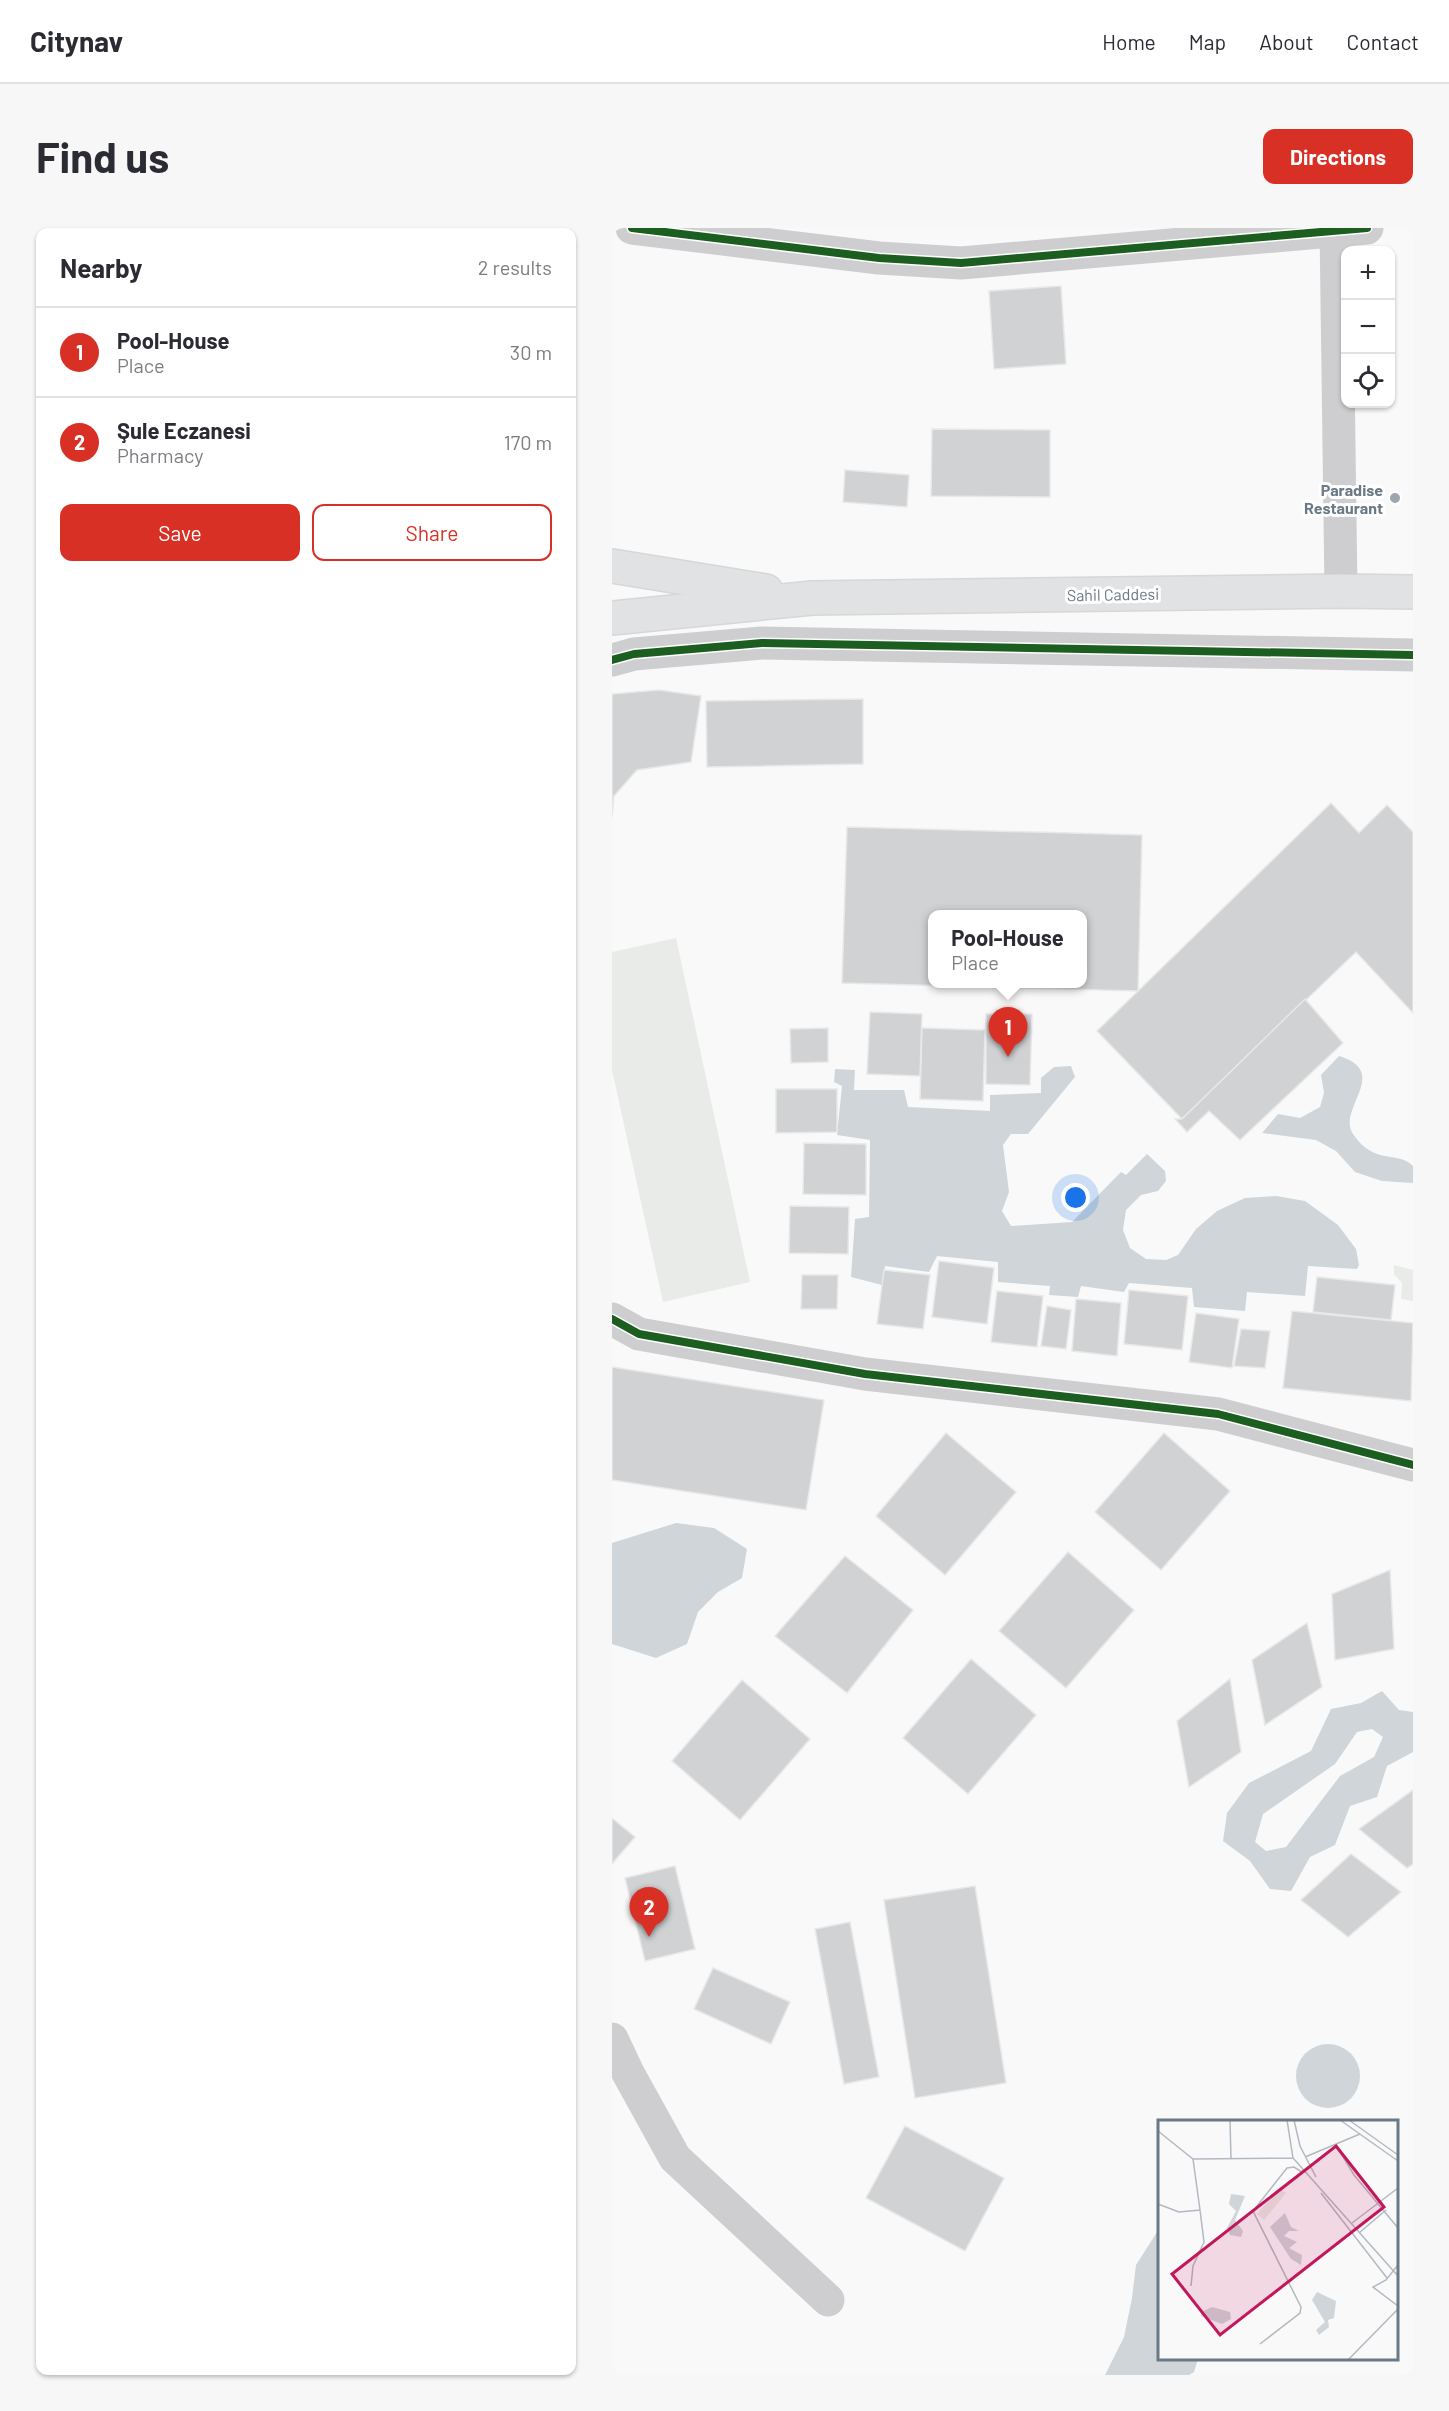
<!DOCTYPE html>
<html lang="en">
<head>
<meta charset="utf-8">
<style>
  body { margin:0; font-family:Barlow,sans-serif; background:#f7f7f7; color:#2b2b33 }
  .controls { position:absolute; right:18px; top:18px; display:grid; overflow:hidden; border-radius:12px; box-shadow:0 2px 4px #0004 }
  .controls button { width:54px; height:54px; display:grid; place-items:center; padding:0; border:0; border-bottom:2px solid #e1e1e2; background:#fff; color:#2b2b33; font:30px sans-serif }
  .you { position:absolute; left:464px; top:970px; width:21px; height:21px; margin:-15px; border:4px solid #fff; border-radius:50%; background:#1a73e8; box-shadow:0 0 0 9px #1a73e833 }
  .badge { display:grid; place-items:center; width:39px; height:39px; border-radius:50%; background:#d93025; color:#fff; font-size:20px; font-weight:700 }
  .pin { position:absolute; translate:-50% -50px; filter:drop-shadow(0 2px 3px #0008) }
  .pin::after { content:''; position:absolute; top:32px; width:21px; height:18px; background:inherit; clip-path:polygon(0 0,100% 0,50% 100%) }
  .popup { position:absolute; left:316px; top:682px; width:159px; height:78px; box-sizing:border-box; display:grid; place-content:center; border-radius:12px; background:#fff; filter:drop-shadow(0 2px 4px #0005); font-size:20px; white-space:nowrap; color:#7c7c81 }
  .popup b { font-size:22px; color:#2b2b33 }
  .popup::after { content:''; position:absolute; left:50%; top:100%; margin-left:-12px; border:12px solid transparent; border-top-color:#fff }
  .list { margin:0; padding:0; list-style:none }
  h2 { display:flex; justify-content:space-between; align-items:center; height:78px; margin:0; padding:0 24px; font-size:26px }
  h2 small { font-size:20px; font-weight:400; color:#7c7c81 }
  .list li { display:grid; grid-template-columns:39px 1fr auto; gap:18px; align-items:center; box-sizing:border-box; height:90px; padding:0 24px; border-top:2px solid #e1e1e2 }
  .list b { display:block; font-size:22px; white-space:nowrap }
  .list p { margin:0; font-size:20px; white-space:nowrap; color:#7c7c81 }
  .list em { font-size:20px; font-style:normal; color:#7c7c81 }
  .actions { display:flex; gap:12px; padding:18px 24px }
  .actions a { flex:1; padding:14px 0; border:2px solid #d93025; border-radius:12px; text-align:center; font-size:21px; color:#d93025 }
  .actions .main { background:#d93025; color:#fff }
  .icon { flex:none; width:33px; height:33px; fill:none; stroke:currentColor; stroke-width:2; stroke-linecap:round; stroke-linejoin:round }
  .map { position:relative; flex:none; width:801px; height:2147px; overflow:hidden; border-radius:12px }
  header { display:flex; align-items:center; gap:36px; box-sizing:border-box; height:84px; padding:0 30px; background:#fff; border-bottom:2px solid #e1e1e2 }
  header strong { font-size:28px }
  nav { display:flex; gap:33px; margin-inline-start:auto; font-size:21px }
  .intro { display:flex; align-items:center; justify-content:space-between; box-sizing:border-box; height:144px; padding:0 36px }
  h1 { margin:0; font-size:42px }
  .button { padding:15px 27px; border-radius:12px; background:#d93025; color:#fff; font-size:21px; font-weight:700 }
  main { display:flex; gap:36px; padding:0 36px }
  aside { flex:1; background:#fff; border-radius:12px; box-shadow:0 2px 4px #0004 }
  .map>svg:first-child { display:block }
</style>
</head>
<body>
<header>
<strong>Citynav</strong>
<nav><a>Home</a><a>Map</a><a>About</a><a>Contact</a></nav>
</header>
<div class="intro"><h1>Find us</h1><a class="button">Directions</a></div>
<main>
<aside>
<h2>Nearby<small>2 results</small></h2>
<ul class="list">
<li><span class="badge">1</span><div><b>Pool-House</b><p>Place</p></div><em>30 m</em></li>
<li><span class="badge">2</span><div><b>Şule Eczanesi</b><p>Pharmacy</p></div><em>170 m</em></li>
</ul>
<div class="actions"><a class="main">Save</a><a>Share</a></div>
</aside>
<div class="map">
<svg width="801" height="2147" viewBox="0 0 801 2147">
  <rect width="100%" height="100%" fill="#f9f9f9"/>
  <g fill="#e8ebe7">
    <path d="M64 710 138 1054 51 1074 0 842V724Z"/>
    <path d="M782 1037 801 1042V1073L789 1071 790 1055 782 1046Z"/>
  </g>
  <g fill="#cfd5d9" fill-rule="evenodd">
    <path d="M727 828C780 844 724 881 741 906 763 938 785 922 801 938V955L770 953 743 944 724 923 704 912 650 905 666 886 688 890 708 879 712 865 709 847Z"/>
    <path d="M459 838 463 849 416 906H399L391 917 397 964 390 983 399 998 460 994 509 944 514 947 535 926 553 943 554 953 546 963 529 967 514 982 511 1002 518 1020 534 1031 554 1032 566 1027 584 1001 605 983 633 970 664 968 693 973 726 997 744 1021 747 1037 745 1041 696 1038 693 1068 635 1064 633 1083 582 1079 580 1060 517 1055 512 1064 469 1058 466 1069 437 1067 438 1058 386 1054V1034L325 1028 317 1044 273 1038 270 1057 239 1049 243 991 257 989 258 912 225 907 230 858 222 854 223 841 243 842 242 862H292L296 879 378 883V867L429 865V850L442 839Z"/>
    <path d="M64 1295 102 1300 135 1321 130 1350 106 1364 86 1384 75 1416 44 1430 0 1416V1315Z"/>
    <path d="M770 1463 787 1482 801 1484V1524L775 1538 765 1569 738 1578 723 1617 698 1629 679 1663 658 1661 638 1633 611 1613 615 1585 637 1555 699 1523 719 1481 749 1475ZM760 1501 771 1509 762 1529 728 1548 674 1619 654 1623 643 1614 651 1586 723 1536 745 1504Z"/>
    <circle cx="716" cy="1848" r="32"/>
    <path d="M547 2001 548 2130 586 2131 582 2144 577 2147H493L512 2109 520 2070 524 2037Z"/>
  </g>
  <g fill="#d0d2d3" stroke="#e8e8e8" stroke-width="1.5" fill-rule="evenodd">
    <path d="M449 58 454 136 382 141 377 63Z"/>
    <path d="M320 201 438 202V269L319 268Z"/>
    <path d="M233 242 297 247 295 279 231 274Z"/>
    <path d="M47 462 89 468 79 534 25 542 2 568 0 589V466Z"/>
    <path d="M251 471V536L95 539 94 473Z"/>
    <path d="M719 575 747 605 775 577 801 604V785L744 724 570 891 485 803Z"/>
    <path d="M235 599 530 607 526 763 230 755ZM321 686H471V756H321Z"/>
    <path d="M693 771 731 815 628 912 597 883 575 904 563 891H570Z"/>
    <path d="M258 784 310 786 308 848 255 846Z"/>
    <path d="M374 786H420L418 857 374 856Z"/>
    <path d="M216 800V834L179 835 178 801Z"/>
    <path d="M310 800 373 802 371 873 308 871Z"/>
    <path d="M164 861H225V904L164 905Z"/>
    <path d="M192 915 254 916V967L191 966Z"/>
    <path d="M178 978 237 979 236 1026 177 1025Z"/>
    <path d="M327 1033 382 1040 375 1096 320 1089Z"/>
    <path d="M272 1042 318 1047 311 1101 265 1096Z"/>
    <path d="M190 1047H226L225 1081H189Z"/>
    <path d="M705 1049 783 1057 779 1092 701 1084Z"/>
    <path d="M517 1062 576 1068 570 1122 512 1116Z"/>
    <path d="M385 1063 431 1068 425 1119 379 1114Z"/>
    <path d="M464 1071 509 1075 505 1128 460 1123Z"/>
    <path d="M435 1078 459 1082 454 1121 429 1118Z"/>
    <path d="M680 1083 801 1095 799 1173 671 1160Z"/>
    <path d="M584 1085 627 1091 620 1140 577 1134Z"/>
    <path d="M629 1101 658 1103 653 1140 622 1138Z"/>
    <path d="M0 1139 212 1172 194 1282 0 1252Z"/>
    <path d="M334 1205 404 1264 333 1347 264 1288Z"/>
    <path d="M552 1205 618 1263 549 1342 483 1284Z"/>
    <path d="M456 1324 522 1382 454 1460 387 1403Z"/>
    <path d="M233 1328 301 1382 235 1465 163 1408Z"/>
    <path d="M778 1342 782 1421 723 1432 720 1366Z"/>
    <path d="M695 1395 710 1459 653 1497 640 1432Z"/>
    <path d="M359 1431 424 1487 356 1566 291 1510Z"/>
    <path d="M618 1451 629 1524 577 1559 565 1493Z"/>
    <path d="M130 1452 198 1511 128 1592 60 1533Z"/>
    <path d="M801 1562V1636L795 1640 747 1601Z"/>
    <path d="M0 1590 23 1609 0 1636Z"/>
    <path d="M739 1626 789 1664 736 1709 689 1672Z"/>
    <path d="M63 1638 83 1721 33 1733 13 1650Z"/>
    <path d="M363 1658 394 1855 303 1870 272 1672Z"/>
    <path d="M238 1694 267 1849 232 1856 203 1701Z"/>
    <path d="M101 1740 178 1774 159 1816 82 1781Z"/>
    <path d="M293 1898 392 1950 353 2023 254 1970Z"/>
  </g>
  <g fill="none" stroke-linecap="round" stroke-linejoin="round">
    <g stroke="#d6d7d7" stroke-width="36">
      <g id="secondary">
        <path d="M0 338 154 363"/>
        <path d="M0 390 200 370 729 363 801 364"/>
      </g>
    </g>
    <g stroke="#ceced0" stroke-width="33">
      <path d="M20 0 267 30 349 35 755 0"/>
      <path d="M724 0 729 363"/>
      <path d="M0 432 22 426 150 415 801 427"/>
      <path d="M0 1091 27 1106 253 1146 606 1186 801 1237"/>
      <path d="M0 1811 16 1845 63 1930 216 2072"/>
    </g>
    <use href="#secondary" stroke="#e1e2e3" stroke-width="33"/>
    <g stroke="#fff" stroke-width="11">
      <g id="cycleway">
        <path d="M20 0 267 30 349 35 755 0"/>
        <path d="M0 432 22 426 150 415 801 427"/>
        <path d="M0 1091 27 1106 253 1146 606 1186 801 1237"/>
      </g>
    </g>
    <use href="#cycleway" stroke="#1b5e20" stroke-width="8"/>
  </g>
  <circle fill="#9da5ae" stroke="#fff" stroke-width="2" cx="783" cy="270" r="6"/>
  <g text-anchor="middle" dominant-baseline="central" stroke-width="6" stroke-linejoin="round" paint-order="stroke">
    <g font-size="16" font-weight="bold" fill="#6b7886" stroke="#fff" text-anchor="end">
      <text x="771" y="261">Paradise<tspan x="771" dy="18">Restaurant</tspan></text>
    </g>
    <g font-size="16" fill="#6b7886" stroke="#fff">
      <text transform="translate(501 366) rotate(-1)">Sahil Caddesi</text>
    </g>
  </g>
  <g transform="translate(546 1892)">
    <rect width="240" height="240" fill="#f9f9f9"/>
    <path d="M121 68 128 73 106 100 99 94Z" fill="#e8ebe7"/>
    <path d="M73 74 87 76 77 100 85 111 83 117 72 115 69 108 78 91 71 84ZM127 93 133 107 141 111H131L126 116 139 122 131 128 144 135 143 145 133 139 112 107ZM159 172 178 181 176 198 170 200 171 207 161 215 158 210 167 202 154 180ZM54 187 72 192 73 199 64 204 43 196V192Z" fill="#cfd5d9"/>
    <path fill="none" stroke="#b3b9c1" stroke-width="1.5" d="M72 0 73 39M129 0 135 38 240 156M136 0 142 26 158 57M182 0 240 41M191 0 240 35M0 11 35 39 135 38M178 25 196 55 240 108M147 37 202 14M0 48V70M163 73 229 158M0 84 21 92 42 90 35 39M194 103 240 68M201 113 228 90M240 145 228 160 215 167 240 186M33 166 35 146 46 122 42 90M102 224 142 193 143 187 95 91 129 48 136 47 144 52M190 240 240 189"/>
    <path fill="#c2185b" fill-opacity="0.15" stroke="#c2185b" stroke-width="3" d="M178 26 226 87 62 215 14 154Z"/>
    <rect width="240" height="240" fill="none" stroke="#6b7886" stroke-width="3"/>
  </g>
</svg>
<div class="controls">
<button>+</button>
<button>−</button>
<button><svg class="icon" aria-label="locate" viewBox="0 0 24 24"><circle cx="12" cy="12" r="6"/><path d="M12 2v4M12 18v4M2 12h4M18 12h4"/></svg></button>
</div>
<div class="you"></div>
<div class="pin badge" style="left:396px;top:829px">1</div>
<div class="popup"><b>Pool-House</b>Place</div>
<div class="pin badge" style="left:37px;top:1709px">2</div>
</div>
</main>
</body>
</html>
